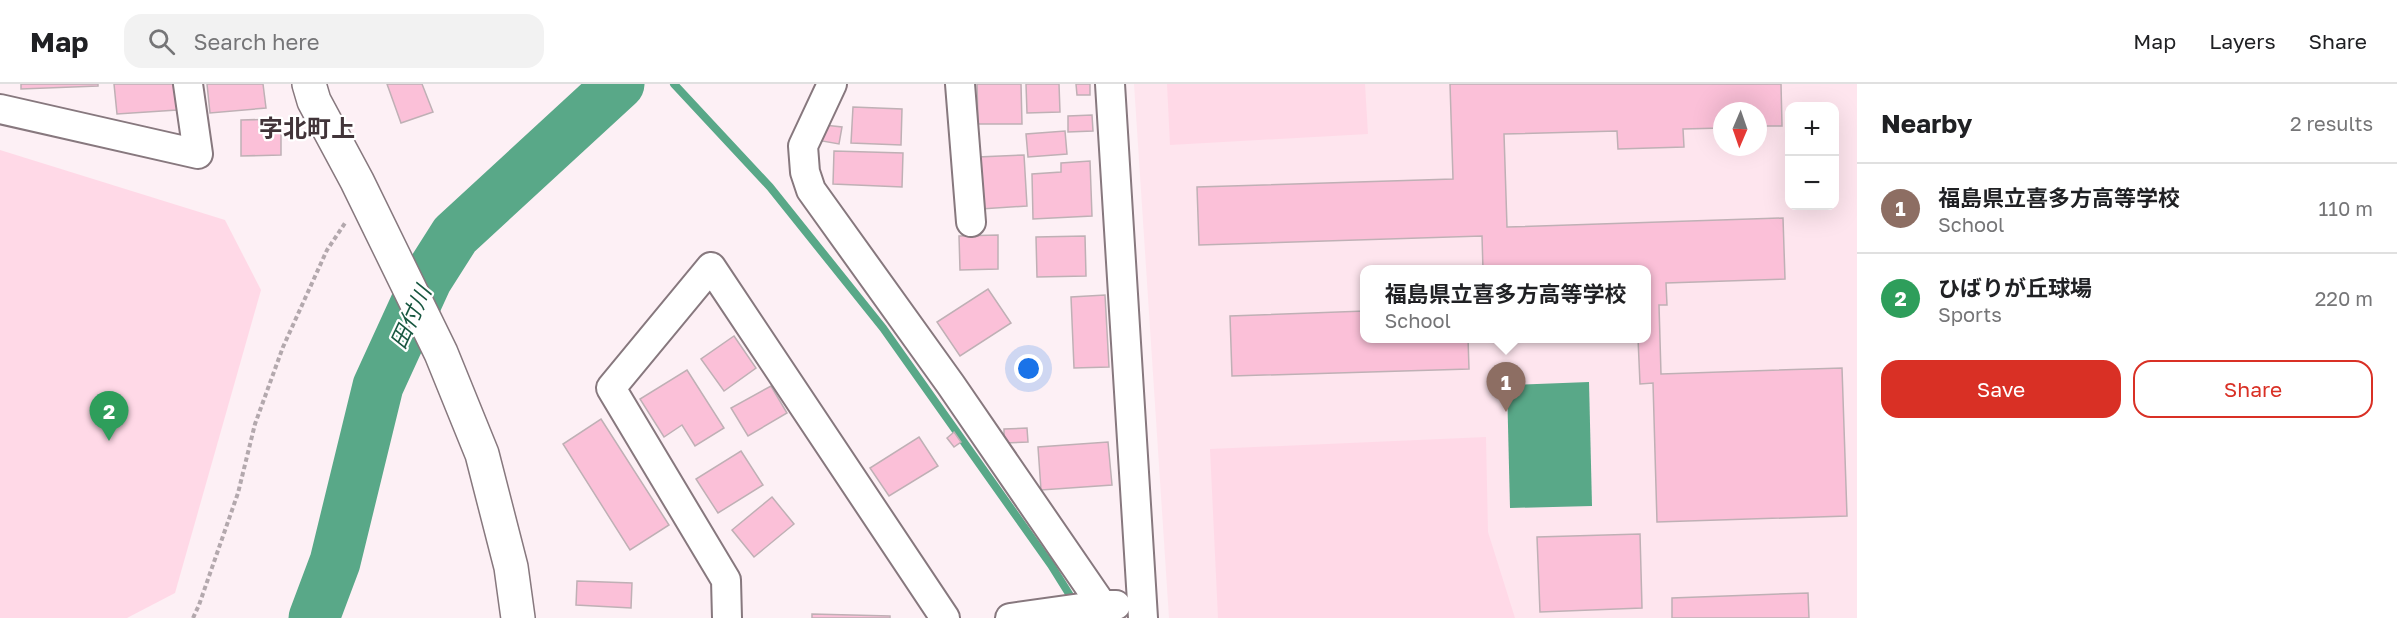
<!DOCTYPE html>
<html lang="en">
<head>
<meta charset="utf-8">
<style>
  body { margin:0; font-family:"Golos Text","Noto Sans JP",sans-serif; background:#f2f2f2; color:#202124 }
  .controls { position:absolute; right:18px; top:18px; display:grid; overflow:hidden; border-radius:12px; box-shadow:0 6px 24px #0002 }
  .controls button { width:54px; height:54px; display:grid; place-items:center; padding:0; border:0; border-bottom:2px solid #e0e0e0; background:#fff; color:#202124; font:30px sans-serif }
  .compass { position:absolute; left:1713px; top:18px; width:54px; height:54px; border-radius:50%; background:#fff; box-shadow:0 6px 24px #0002; rotate:182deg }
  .you { position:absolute; left:1029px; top:285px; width:21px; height:21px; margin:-15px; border:4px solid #fff; border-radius:50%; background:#1a73e8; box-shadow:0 0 0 9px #1a73e833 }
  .badge { display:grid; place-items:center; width:39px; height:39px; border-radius:50%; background:#d93025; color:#fff; font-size:20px; font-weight:700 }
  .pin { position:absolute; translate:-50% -50px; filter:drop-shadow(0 2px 3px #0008) }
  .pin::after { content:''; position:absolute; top:32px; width:21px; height:18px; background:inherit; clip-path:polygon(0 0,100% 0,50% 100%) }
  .popup { position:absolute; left:1360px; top:181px; width:291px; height:78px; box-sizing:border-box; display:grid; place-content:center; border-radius:12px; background:#fff; filter:drop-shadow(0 2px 4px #0005); font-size:20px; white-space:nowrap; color:#757577 }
  .popup b { font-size:22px; color:#202124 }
  .popup::after { content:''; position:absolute; left:50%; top:100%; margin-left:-12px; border:12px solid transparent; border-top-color:#fff }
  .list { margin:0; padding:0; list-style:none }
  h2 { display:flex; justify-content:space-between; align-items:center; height:78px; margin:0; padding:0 24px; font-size:26px }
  h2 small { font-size:20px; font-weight:400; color:#757577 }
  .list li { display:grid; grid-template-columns:39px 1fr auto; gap:18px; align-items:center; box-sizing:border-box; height:90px; padding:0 24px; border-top:2px solid #e0e0e0 }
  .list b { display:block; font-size:22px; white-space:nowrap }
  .list p { margin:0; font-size:20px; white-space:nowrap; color:#757577 }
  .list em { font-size:20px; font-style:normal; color:#757577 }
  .actions { display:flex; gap:12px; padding:18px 24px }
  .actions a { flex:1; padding:14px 0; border:2px solid #d93025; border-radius:18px; text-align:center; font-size:21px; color:#d93025 }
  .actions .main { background:#d93025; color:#fff }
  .icon { flex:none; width:33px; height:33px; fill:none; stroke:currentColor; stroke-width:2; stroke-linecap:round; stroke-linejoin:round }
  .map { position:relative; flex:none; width:1857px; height:534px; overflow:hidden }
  header { display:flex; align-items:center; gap:36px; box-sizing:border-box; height:84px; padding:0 30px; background:#fff; border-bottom:2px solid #e0e0e0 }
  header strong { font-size:28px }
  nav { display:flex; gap:33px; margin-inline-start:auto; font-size:21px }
  .search { width:420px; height:54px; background:#f2f2f2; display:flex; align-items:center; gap:15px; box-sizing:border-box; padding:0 21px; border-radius:18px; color:#757577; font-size:22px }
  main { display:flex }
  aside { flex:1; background:#fff }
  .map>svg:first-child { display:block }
</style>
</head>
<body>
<header>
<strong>Map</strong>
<div class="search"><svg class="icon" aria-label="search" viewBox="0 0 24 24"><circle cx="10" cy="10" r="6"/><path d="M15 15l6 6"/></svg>Search here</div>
<nav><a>Map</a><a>Layers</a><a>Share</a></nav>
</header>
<main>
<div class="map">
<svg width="1857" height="534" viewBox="0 0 1857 534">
  <rect width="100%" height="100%" fill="#fdf0f5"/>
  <path fill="#fee5ee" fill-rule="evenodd" d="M1134 0H1857V534H1169ZM1790 22H1834V122H1790ZM1722 27H1758V63H1722ZM1365 186H1647V254H1365Z"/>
  <g fill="#ffd9e7">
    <path d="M1167 0H1365L1368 50 1170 61Z"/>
    <path d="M0 66 225 136 261 206 175 509 127 534H0Z"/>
    <path d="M1486 353 1488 448 1515 534H1218L1210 365Z"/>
  </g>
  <path fill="#59a888" d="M1589 298 1592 422 1510 424 1507 301Z"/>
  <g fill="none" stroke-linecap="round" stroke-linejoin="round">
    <path stroke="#59a888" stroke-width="8" d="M674 0 770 103 883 244 1051 481 1076 521"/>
    <path stroke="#59a888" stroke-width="51" d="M314 534 335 478 378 302 427 195 455 151 619 0"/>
  </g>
  <g fill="#fbc0d8" stroke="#bfb0b5" stroke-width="1.5">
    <path d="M21 0H98V2L21 5Z"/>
    <path d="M114 0H175L177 26 117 30Z"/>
    <path d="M207 0H263L266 24 210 29Z"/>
    <path d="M387 0H422L433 28 401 39Z"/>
    <path d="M977 0H1021L1022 40H978Z"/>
    <path d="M1026 0H1059L1060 28 1027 29Z"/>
    <path d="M1076 0H1090V11H1077Z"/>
    <path d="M1450 0H1781L1782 42H1758V27H1722V44L1683 45 1684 63 1618 65 1617 47 1504 50 1507 143 1783 134 1785 195 1666 199 1667 221H1659L1661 290 1842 284 1847 432 1657 438 1653 299 1640 300 1638 254H1647V186H1483L1482 152 1199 161 1197 103 1453 95Z"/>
    <path d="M853 23 902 25 901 61 851 59Z"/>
    <path d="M1092 31 1093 47 1068 48V32Z"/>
    <path d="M281 35V71L241 72V36Z"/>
    <path d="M824 41 842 43 839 60 822 57Z"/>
    <path d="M1065 47 1067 70 1028 73 1026 50Z"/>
    <path d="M834 67 903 69 902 103 833 100Z"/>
    <path d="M1024 71 1027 122 981 125 978 73Z"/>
    <path d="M1090 77 1092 132 1033 135 1032 90 1061 88V79Z"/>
    <path d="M998 151V185L960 186 959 152Z"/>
    <path d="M1085 152 1086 192 1037 193 1036 153Z"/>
    <path d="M988 205 1011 239 960 272 937 238Z"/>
    <path d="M1105 211 1109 283 1074 284 1071 213Z"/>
    <path d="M1365 227V254H1468L1469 285 1232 292 1230 232Z"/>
    <path d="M734 252 756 284 724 307 701 275Z"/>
    <path d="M687 286 724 344 695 362 682 341 664 353 640 315Z"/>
    <path d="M771 302 787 329 748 352 731 324Z"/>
    <path d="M601 335 669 441 630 466 563 360Z"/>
    <path d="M1027 344 1028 358 1004 359V345Z"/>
    <path d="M954 348 961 358 954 363 947 354Z"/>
    <path d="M919 353 938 382 889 412 870 384Z"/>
    <path d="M1108 358 1112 401 1041 406 1038 363Z"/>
    <path d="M741 367 763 401 718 429 696 395Z"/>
    <path d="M772 413 794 440 754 473 732 446Z"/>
    <path d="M1640 450 1642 524 1540 528 1537 453Z"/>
    <path d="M577 497 632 499 631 524 576 521Z"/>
    <path d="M1808 509 1809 534H1672V514Z"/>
    <path d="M812 530 890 532V534H812Z"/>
  </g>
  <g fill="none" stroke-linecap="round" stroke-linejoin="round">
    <g stroke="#87787e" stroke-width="32">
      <g id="street">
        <path d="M832 0 803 62 805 88 811 106 951 301 1102 521"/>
        <path d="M960 0 971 138"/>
        <path d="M1110 0 1143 534"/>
        <path d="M0 25 198 70 188 0"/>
        <path d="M727 534 726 496 611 304 711 183 945 534"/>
        <path d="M1010 534 1102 521H1116"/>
      </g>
    </g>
    <g stroke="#87787e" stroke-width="36">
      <path id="secondary" d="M309 0 314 17 357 97 441 269 482 370 511 483 518 534"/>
    </g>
    <path stroke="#b3a8ad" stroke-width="4" stroke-dasharray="4.5 3" stroke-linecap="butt" d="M193 534 199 521 238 409 255 340 283 263 327 166 345 139"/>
    <use href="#street" stroke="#fff" stroke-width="28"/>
    <use href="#secondary" stroke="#fff" stroke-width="33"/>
  </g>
  <g text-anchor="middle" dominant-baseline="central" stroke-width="4.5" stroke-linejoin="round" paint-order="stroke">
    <g font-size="22" font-style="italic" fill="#185740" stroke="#fff">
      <text transform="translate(410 233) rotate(-65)">田付川</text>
    </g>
    <g font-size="24" font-weight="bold" fill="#413439" stroke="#fff">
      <text x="307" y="43">字北町上</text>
    </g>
  </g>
</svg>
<div class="controls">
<button>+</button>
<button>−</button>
</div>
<svg class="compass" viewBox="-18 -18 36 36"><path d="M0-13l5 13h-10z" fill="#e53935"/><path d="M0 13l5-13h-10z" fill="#757577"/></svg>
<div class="you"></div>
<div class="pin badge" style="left:1506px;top:328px;background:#8d6e63">1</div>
<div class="popup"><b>福島県立喜多方高等学校</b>School</div>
<div class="pin badge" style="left:109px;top:357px;background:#2e9e5b">2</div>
</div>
<aside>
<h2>Nearby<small>2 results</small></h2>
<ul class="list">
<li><span class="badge" style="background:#8d6e63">1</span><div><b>福島県立喜多方高等学校</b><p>School</p></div><em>110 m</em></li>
<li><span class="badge" style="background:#2e9e5b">2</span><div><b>ひばりが丘球場</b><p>Sports</p></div><em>220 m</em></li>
</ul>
<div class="actions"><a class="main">Save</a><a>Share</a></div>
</aside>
</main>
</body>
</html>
